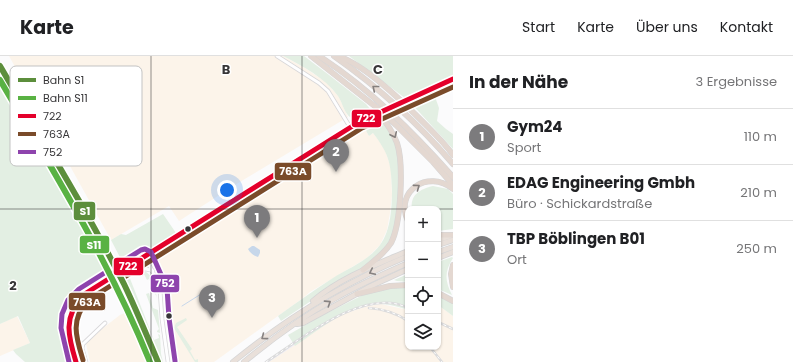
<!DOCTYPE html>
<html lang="de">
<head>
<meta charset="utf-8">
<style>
  body { margin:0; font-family:Poppins,sans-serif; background:#f2f2f2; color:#202124 }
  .controls { position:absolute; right:12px; bottom:12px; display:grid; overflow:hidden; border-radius:8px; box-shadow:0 1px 3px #0004 }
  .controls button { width:36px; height:36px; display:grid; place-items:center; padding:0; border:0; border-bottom:1px solid #e0e0e0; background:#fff; color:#202124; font:20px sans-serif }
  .you { position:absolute; left:227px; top:134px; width:14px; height:14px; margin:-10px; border:3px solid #fff; border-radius:50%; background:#1a73e8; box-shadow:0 0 0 6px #1a73e833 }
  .badge { display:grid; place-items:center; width:26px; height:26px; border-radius:50%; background:#7c7b7d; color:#fff; font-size:13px; font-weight:700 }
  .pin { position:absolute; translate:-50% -33px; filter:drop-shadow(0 1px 2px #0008) }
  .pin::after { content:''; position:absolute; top:21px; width:14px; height:12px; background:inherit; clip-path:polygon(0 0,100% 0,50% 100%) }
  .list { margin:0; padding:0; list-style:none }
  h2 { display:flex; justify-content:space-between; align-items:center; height:52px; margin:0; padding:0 16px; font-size:17px }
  h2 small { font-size:13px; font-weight:400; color:#757577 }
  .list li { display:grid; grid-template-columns:26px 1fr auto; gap:12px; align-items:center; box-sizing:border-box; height:56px; padding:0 16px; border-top:1px solid #e0e0e0 }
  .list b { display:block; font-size:15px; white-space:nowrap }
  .list p { margin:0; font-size:13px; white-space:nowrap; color:#757577 }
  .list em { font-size:13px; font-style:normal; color:#757577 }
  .icon { flex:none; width:22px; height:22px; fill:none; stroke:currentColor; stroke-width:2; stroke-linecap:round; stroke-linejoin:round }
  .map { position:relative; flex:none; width:453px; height:306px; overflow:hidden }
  header { display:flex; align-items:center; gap:24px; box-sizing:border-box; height:56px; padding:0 20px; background:#fff; border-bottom:1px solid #e0e0e0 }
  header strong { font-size:19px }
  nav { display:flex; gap:22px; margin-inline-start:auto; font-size:14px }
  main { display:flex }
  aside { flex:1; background:#fff }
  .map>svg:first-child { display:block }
</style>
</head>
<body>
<header>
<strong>Karte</strong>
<nav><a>Start</a><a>Karte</a><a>Über uns</a><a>Kontakt</a></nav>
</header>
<main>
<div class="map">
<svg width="453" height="306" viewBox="0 0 453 306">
  <rect width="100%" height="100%" fill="#fbfbfc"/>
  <g fill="#fcf4ea">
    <path d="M9 0H283L305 12 326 26 339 41 348 61 235 129 179 165 169 150 111 184Z"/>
    <path d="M365 73 369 80 373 77 380 86 385 94 391 112 392 139 390 157 387 174 380 189 367 202 310 236 303 242 214 306H173L168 240 156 204Z"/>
    <path d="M381 248 408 254V291H438V249L453 260V306H269L340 259 368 250Z"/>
    <path d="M130 255 150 303V306H90L86 288 98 276 120 259Z"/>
    <path d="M17 260 30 287 0 300V268Z"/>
  </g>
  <path fill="#eeecf3" d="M374 246 397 249 381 248 369 249 340 259 269 306H264L339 258Z"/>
  <g fill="#e3efe3">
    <path d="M283 0H304L329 19 366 48 370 53 358 63C345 64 344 49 338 40 324 21 304 11 283 0Z"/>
    <path d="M349 0H453V21L405 42Z"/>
    <path d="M0 21 113 215C102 223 89 229 79 237 56 254 66 284 72 306H25L16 298 13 294 30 287 18 260 0 268Z"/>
    <path d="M453 26V30L434 38 439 52 437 65 446 73 453 78V93L410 46Z"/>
    <path d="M377 62 380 66 383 64 393 80 400 105 397 160 394 178 385 193 360 213 344 223 281 265 278 260C296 247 314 234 333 222 349 212 369 204 380 189 391 175 392 150 392 133 391 107 389 98 373 77L369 80 365 73Z"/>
    <path d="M433 130 448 133 453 138V173L438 175V153H412C410 139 420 133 433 130Z"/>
    <path d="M163 158 176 177 124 209 111 184 121 178 126 179Z"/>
    <path d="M452 201 453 202C444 216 445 225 452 239L438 233V206Z"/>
    <path d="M140 214 143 215V218H136L129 220 154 284 159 282 158 278 160 279 161 298 163 306H161L145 267 124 222 131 216Z"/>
    <path d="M144 215C154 219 155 233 157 242L149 223 147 224 144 218Z"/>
    <path d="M408 218V226L397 225 394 224Z"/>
    <path d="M408 231V254C399 251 390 248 381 248 350 247 319 274 295 290L288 279 323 259 365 238 382 233Z"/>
    <path d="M149 237 153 252 158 254 160 277 157 276V275L159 273 146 238Z"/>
    <path d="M438 239 453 247V260L438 249Z"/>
    <path d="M186 262 187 264 177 271 192 293 190 295 195 304 198 303V306H195L174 272 176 267Z"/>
  </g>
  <path fill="#c7d7ea" d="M252 190H254L260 194V197L258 201C254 200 250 197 248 193Z"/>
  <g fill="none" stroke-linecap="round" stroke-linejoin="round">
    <path stroke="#c7d7ea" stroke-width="1" d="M182 250 209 233"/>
    <path stroke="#d4d4d5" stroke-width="3.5" stroke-dasharray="3.5 2" stroke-linecap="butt" d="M386 53 404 45"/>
    <g stroke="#d8d7d9" stroke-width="4.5">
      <g id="minor">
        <path d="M277 0 319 27 328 35 350 71"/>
        <path d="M145 200 155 221 160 234 162 263 168 306"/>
        <path d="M128 211C136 214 143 211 153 215"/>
        <path d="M86 306 82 292 83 288 105 267"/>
      </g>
    </g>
    <g stroke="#d8d7d9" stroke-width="5">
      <g id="tertiary">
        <path d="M406 44 453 23"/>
        <path d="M76 306C69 282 61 259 83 239L354 69 374 59"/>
      </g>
    </g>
    <g stroke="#d5d5d6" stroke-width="6">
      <g id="trunk">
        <path d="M438 184 450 180"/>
        <path d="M438 189 453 184"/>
        <path d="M438 196 453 191"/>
        <path d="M438 202 453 196"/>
        <path d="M313 245C340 222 375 209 408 195"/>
        <path d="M297 268 303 267 371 230 408 213"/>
        <path d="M233 306C287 262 343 227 408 200"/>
        <path d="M244 306C272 283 302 261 334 243 358 229 383 218 408 207"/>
      </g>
    </g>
    <g stroke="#d5d5d6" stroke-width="6">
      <g id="motorway">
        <path d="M311 0 381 55 396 69 433 106 453 129"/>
        <path d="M319 0C370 33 413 76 453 121"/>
        <path d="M334 0C378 31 418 67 453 108"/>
        <path d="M338 0C367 10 406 49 428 71 437 80 446 89 453 99"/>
        <path d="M408 165C394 135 428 113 453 133"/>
        <path d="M438 179H452"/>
        <path d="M453 209 451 218 453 231"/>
        <path d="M363 214C373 206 384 198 391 187 401 168 404 108 397 87 393 76 386 66 378 56"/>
        <path d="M438 237 453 245"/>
        <path d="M357 238 390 230 408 229"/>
      </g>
    </g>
    <use href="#minor" stroke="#fefeff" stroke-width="3"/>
    <use href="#tertiary" stroke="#fefeff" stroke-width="3.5"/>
    <use href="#trunk" stroke="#e9e0da" stroke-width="4.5"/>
    <use href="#motorway" stroke="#e4d8d1" stroke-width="5"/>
    <g stroke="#dbdbdc" stroke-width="2.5">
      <g id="rail">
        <path d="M369 252C384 253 396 257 408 265"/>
        <path d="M438 266 453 273"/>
        <path d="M430 291 442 306"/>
        <path d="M266 306C301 283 365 230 408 252"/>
      </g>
    </g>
    <use href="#rail" stroke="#fff" stroke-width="1" stroke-dasharray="3" stroke-linecap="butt"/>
    <g stroke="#fff" stroke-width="8">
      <path id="bus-1" d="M76 306C68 280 63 261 83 239L359 66 453 23"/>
    </g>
    <g stroke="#fff" stroke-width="8">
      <path id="bus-2" d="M83 304C76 281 70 264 88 244L362 72 453 31"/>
    </g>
    <g stroke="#fff" stroke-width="8">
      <path id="bus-3" d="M69 306 61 272 62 258 68 244 79 233 141 194 145 193 151 196 167 232 169 262 175 305"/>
    </g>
    <use href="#bus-1" stroke="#e4002b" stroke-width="5"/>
    <use href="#bus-2" stroke="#7a4b2a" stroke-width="5"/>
    <use href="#bus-3" stroke="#8e44ad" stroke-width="5"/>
    <g stroke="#fff" stroke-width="9">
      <path id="rail-1" d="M0 10C42 82 86 153 124 228 136 253 147 280 158 306"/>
    </g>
    <g stroke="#fff" stroke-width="9">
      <path id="rail-2" d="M0 24C54 116 110 207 150 306"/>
    </g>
    <use href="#rail-1" stroke="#5c8e3c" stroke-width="6"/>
    <use href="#rail-2" stroke="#59b243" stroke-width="6"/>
  </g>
  <defs><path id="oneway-chevron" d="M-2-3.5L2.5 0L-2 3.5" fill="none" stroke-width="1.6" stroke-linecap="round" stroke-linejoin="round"/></defs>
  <g stroke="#857f7d">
    <use href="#oneway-chevron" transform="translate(375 32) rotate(-141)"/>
    <use href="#oneway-chevron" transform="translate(394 79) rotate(65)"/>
    <use href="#oneway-chevron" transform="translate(417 131) rotate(-36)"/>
  </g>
  <g stroke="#878281">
    <use href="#oneway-chevron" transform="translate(372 216) rotate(155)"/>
    <use href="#oneway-chevron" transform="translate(328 247) rotate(-33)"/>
    <use href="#oneway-chevron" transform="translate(264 281) rotate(143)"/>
  </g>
  <path fill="none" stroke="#373638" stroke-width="1" stroke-opacity="0.55" d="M151 0V306M302 0V306M0 153H408M408 153H438M438 153H453"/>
  <g fill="#373638" stroke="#fff" stroke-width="1.5">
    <circle cx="188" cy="173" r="3.5"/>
    <circle cx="169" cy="260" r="3.5"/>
  </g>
  <rect x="10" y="10" width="132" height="100" rx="6" fill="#fff" stroke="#c3c3c3" stroke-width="1"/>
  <rect x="18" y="22" width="18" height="4" fill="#5c8e3c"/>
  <rect x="18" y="40" width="18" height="4" fill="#59b243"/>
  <rect x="18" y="58" width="18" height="4" fill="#e4002b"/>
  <rect x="18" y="76" width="18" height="4" fill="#7a4b2a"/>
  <rect x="18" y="94" width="18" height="4" fill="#8e44ad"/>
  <g font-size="11" fill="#373638">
    <text x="43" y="28">Bahn S1</text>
    <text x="43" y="46">Bahn S11</text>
    <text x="43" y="64">722</text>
    <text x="43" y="82">763A</text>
    <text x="43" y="100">752</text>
  </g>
  <g font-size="13" text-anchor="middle" font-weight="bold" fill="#373638" stroke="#fff" stroke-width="3" stroke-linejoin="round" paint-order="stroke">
    <text x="226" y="18">B</text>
    <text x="378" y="18">C</text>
    <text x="13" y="234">2</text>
  </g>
  <g stroke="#fff" stroke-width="1.5">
    <rect x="351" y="53" width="31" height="19" rx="4" fill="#e4002b"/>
    <rect x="274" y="106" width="38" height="19" rx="4" fill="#7a4b2a"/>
    <rect x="73" y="145" width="23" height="20" rx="4" fill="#5c8e3c"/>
    <rect x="79" y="179" width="31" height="19" rx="4" fill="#59b243"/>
    <rect x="113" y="201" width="31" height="19" rx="4" fill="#e4002b"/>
    <rect x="150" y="218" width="30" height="19" rx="4" fill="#8e44ad"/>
    <rect x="68" y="236" width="38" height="19" rx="4" fill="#7a4b2a"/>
  </g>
  <g font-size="11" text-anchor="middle" font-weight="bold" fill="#fff">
    <text x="366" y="66">722</text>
    <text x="293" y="119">763A</text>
    <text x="85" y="159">S1</text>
    <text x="94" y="193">S11</text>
    <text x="128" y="214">722</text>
    <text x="165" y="231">752</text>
    <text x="87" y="250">763A</text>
  </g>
</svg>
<div class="controls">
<button>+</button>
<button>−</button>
<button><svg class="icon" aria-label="locate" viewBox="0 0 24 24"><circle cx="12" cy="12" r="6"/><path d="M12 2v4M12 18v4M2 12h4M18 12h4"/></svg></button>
<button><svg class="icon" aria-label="layers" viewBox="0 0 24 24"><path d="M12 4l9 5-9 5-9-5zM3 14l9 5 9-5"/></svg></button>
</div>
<div class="you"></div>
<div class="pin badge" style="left:257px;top:182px">1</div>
<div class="pin badge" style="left:336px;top:116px">2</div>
<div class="pin badge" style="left:212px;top:262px">3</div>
</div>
<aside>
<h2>In der Nähe<small>3 Ergebnisse</small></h2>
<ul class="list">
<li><span class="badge">1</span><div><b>Gym24</b><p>Sport</p></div><em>110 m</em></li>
<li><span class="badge">2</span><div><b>EDAG Engineering Gmbh</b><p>Büro · Schickardstraße</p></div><em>210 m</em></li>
<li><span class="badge">3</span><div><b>TBP Böblingen B01</b><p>Ort</p></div><em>250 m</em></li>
</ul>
</aside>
</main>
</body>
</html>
